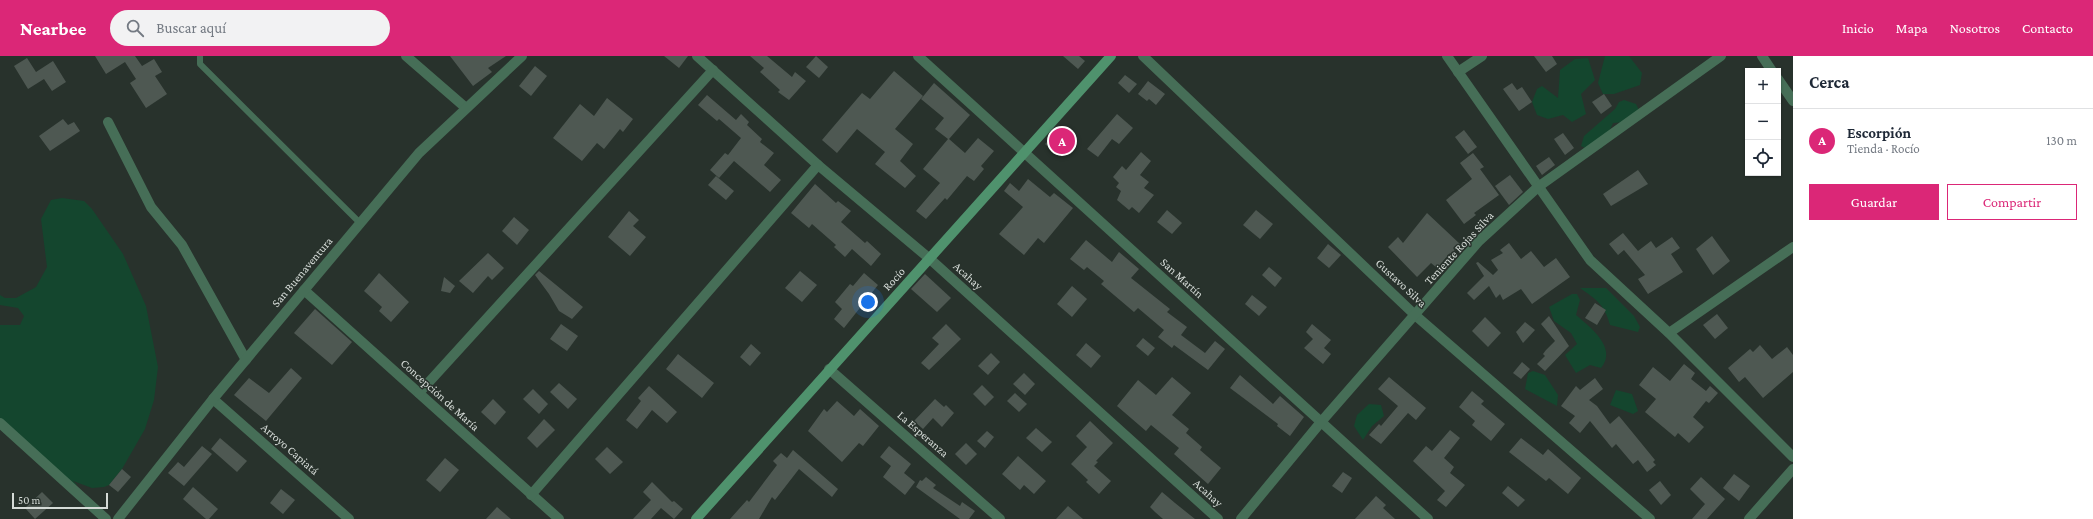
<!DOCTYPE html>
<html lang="es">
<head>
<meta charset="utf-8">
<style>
  body { margin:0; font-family:"Crimson Pro",serif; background:#f2f2f3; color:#1f2937 }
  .controls { position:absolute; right:12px; top:12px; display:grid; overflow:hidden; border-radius:0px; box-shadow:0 1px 3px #0004 }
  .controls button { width:36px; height:36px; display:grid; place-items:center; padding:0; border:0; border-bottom:1px solid #e0e1e3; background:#fff; color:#1f2937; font:20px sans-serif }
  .scale { position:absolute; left:12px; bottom:10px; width:96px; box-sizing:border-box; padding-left:4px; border:2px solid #d5dbd7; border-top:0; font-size:11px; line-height:14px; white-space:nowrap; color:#d5dbd7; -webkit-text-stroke:3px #28322c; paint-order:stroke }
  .you { position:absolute; left:868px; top:246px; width:14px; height:14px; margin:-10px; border:3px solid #fff; border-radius:50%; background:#1a73e8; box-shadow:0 0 0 6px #1a73e833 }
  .badge { display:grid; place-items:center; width:26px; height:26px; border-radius:50%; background:#db2777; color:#fff; font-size:13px; font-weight:700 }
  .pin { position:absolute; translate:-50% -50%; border:2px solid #fff; box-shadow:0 1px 4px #0006 }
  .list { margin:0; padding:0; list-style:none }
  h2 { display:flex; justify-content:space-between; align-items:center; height:52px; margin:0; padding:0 16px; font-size:17px }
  h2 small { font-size:13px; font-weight:400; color:#747a83 }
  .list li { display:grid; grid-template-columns:26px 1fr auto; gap:12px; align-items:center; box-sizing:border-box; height:64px; padding:0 16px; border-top:1px solid #e0e1e3 }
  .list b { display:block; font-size:15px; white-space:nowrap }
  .list p { margin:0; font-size:13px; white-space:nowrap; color:#747a83 }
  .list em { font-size:13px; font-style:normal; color:#747a83 }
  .actions { display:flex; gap:8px; padding:12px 16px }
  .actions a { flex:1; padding:9px 0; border:1px solid #db2777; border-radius:0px; text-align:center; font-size:14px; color:#db2777 }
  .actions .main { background:#db2777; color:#fff }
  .icon { flex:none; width:22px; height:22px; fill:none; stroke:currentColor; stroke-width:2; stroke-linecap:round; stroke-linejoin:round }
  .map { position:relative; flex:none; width:1793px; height:463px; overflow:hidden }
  header { display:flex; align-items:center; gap:24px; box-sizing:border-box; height:56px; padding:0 20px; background:#db2777; color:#fff }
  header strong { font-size:19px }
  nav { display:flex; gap:22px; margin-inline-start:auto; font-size:14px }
  .search { width:280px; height:36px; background:#f2f2f3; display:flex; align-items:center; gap:10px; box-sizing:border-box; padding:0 14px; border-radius:22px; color:#747a83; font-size:15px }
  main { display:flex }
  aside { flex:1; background:#fff }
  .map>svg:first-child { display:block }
</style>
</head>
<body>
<header>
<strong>Nearbee</strong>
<div class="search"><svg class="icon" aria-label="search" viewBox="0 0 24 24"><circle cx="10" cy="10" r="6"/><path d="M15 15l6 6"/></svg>Buscar aquí</div>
<nav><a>Inicio</a><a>Mapa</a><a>Nosotros</a><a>Contacto</a></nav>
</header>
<main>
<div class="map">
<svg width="1793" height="463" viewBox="0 0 1793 463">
  <rect width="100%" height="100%" fill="#28322c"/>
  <g fill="#14462e">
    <path d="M1605 0H1629L1642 17 1640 29 1614 38H1603L1598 27Z"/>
    <path d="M1588 2 1595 24 1581 38 1586 58 1572 66 1563 59 1548 63 1537 59 1532 46 1537 33 1542 30 1558 42 1560 14 1575 3Z"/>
    <path d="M1624 44 1636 48 1642 60 1639 65 1613 67 1602 92 1591 95 1581 90 1584 80 1615 53 1619 46Z"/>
    <path d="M62 142 84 145 92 153 123 198 146 250 158 311 154 344 145 373 122 413 109 429 104 431 92 432 73 425 77 429 66 428 0 364V269H20L24 260 18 252 0 249V239L5 242H16L36 231 47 211 41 163 51 144Z"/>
    <path d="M1580 232H1606L1634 260 1640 271 1638 276 1610 269C1604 248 1597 244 1580 232Z"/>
    <path d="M1572 238H1577L1580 244 1576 259C1590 271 1618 292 1601 312L1590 309 1576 317 1565 299 1577 288 1571 277 1554 265 1549 251Z"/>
    <path d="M1533 315 1545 319 1558 339 1557 350 1525 333 1528 317Z"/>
    <path d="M1616 334 1632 338 1638 355 1633 358 1610 349Z"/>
    <path d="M1369 348 1381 349 1384 360 1372 370 1363 384 1354 370 1357 359Z"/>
  </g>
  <g fill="#4e5852">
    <path d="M95 0H135L142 10 154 3 162 16 155 20 167 38 146 52 130 27 136 23 125 6 106 18Z"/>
    <path d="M450 0H506L488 12 492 16 473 30Z"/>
    <path d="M664 0H688L679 12Z"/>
    <path d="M750 0H767L792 21 795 16 806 25 789 44 778 36 780 34 760 16 764 12Z"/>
    <path d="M816 0 828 11 819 22 806 11Z"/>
    <path d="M1063 0H1079L1085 5 1078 13Z"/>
    <path d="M1534 0H1552L1557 8 1546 16Z"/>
    <path d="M27 2 36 16 53 5 66 26 52 35 44 23 28 33 14 10Z"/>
    <path d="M535 10 547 20 531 40 519 30Z"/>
    <path d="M894 15 923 40 895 73 913 88 900 105 916 120 905 132 875 108 885 96 857 73 837 97 822 84 862 37 870 43Z"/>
    <path d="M1125 19 1137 28 1129 37 1118 27Z"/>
    <path d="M1148 25 1165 38 1156 49 1149 43 1147 45 1138 38Z"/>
    <path d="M934 27 970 59 949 83 965 97 978 82 994 95 981 110 984 113 974 125 967 120 947 144 945 142 926 163 916 155 940 127 923 113 948 83 935 73 944 62 921 43Z"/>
    <path d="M1512 27 1517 34 1522 31 1532 46 1519 55 1503 33Z"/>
    <path d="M1604 38 1612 50 1601 58 1592 46Z"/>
    <path d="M707 39 736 64 741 58 749 66 747 69 762 83 760 86 774 97 764 109 781 124 770 136 734 105 719 122 710 114 725 97 728 99 741 82 719 63 717 65 698 49Z"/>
    <path d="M607 42 633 63 623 76 620 73 604 93 597 87 582 105 553 82 580 48 594 60Z"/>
    <path d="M1117 58 1133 72 1119 88 1112 83 1098 101 1087 93Z"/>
    <path d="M63 63 68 69 74 66 80 75 50 95 39 80Z"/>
    <path d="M1063 70 1075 81 1057 99 1045 88Z"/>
    <path d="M1464 74 1477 91 1468 98 1455 81Z"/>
    <path d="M1563 77 1574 92 1565 99 1554 83Z"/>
    <path d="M1141 96 1151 105 1140 119 1149 126 1144 132 1154 139 1139 157 1132 151 1129 154 1117 144 1121 135 1116 131 1119 127 1113 121 1122 110 1126 114Z"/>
    <path d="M1473 97 1484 111 1480 113 1499 139 1474 157 1476 159 1464 168 1446 144 1472 123 1460 107Z"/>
    <path d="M1549 101 1555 109 1542 119 1536 110Z"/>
    <path d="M1638 114 1648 128 1611 150 1603 138Z"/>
    <path d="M1510 119 1523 136 1509 149 1495 130Z"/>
    <path d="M716 120 734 135 726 144 708 129Z"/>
    <path d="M1028 123 1050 141 1054 137 1073 152 1044 187 1038 182 1024 199 999 178 1023 151 1004 135 1010 127 1019 135Z"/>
    <path d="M815 128 836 147 838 145 851 155 841 166 865 187 867 185 881 198 871 210 852 193 845 201 834 191 836 189 812 168 809 172 791 157Z"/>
    <path d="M1167 154 1182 167 1172 178 1157 166Z"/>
    <path d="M1256 154 1273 168 1260 183 1243 169Z"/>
    <path d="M629 155 639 164 633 170 646 181 630 200 608 181Z"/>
    <path d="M1427 157 1460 188 1451 198 1450 197 1437 212 1431 207 1417 221 1388 191 1398 181 1403 187Z"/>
    <path d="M514 161 529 174 517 189 502 175Z"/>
    <path d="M1623 177 1638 195 1651 185 1656 192 1672 181 1680 192 1671 198 1683 216 1648 238 1638 223 1645 219 1624 194 1618 199 1609 188Z"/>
    <path d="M1712 180 1730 205 1713 219 1696 193Z"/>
    <path d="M1086 184 1112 206 1119 196 1139 213 1131 222 1170 253 1167 256 1187 271 1181 279 1205 297 1215 285 1225 293 1208 314 1174 289 1172 292 1158 281 1164 274 1138 252 1134 256 1101 228 1104 225 1087 211 1084 214 1070 203Z"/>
    <path d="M1509 187 1521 203 1531 195 1544 211 1556 202 1570 221 1532 248 1521 233 1503 244 1500 238 1496 242 1489 230 1474 244 1467 237 1484 220 1476 207 1478 206 1493 219 1498 214 1491 204 1503 197 1500 194Z"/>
    <path d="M1328 188 1341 199 1329 212 1317 202Z"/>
    <path d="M488 197 504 212 492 224 488 220 473 237 459 225Z"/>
    <path d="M1269 211 1282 222 1275 231 1262 219Z"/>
    <path d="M539 215 583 251 572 263 559 255 549 238 535 219Z"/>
    <path d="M800 215 817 229 802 246 785 232Z"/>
    <path d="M379 217 409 246 391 266 379 255 382 251 364 235Z"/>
    <path d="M864 217 878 229 844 272 834 263 842 253 835 246 850 228 853 230Z"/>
    <path d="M925 218 951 242 937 256 911 233Z"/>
    <path d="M444 221 455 230 450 237 441 235Z"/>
    <path d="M1072 230 1087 243 1072 261 1057 248Z"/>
    <path d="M1252 239 1267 251 1259 260 1245 248Z"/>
    <path d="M1595 247 1606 254 1597 269 1585 262Z"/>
    <path d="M315 253 352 286 332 309 294 277Z"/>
    <path d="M1717 258 1728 272 1715 283 1703 269Z"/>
    <path d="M1549 260 1569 290 1545 315 1537 308 1545 300 1543 298 1546 294 1555 285 1541 268Z"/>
    <path d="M1485 261 1501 277 1488 291 1472 275Z"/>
    <path d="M1525 266 1535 274 1523 287 1516 276Z"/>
    <path d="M561 268 578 280 567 295 550 283Z"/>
    <path d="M946 268 961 283 929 314 921 307 939 288 932 282Z"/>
    <path d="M1312 268 1331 284 1324 292 1331 298 1323 308 1304 292 1313 283 1306 276Z"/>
    <path d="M1143 282 1155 292 1148 300 1136 290Z"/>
    <path d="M1086 287 1101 300 1091 312 1076 299Z"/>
    <path d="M751 288 761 297 750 310 740 301Z"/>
    <path d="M1760 289 1772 303 1787 291 1793 299V316L1763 342 1745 321 1739 326 1728 312 1750 293 1753 296Z"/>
    <path d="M991 297 1000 306 988 319 978 310Z"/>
    <path d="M678 298 714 327 702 342 666 313Z"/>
    <path d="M1522 306 1530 313 1521 323 1513 317Z"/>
    <path d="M1684 308 1695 317 1691 323 1706 335 1710 330 1718 337 1709 347 1706 345 1693 361 1704 371 1689 387 1678 377 1675 381 1645 356 1656 343 1639 329 1653 311 1670 325Z"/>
    <path d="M291 312 302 322 266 365 234 339 249 322 269 337Z"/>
    <path d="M1024 317 1035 328 1025 339 1013 328Z"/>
    <path d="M1240 319 1273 348 1280 340 1304 361 1290 380 1277 370 1278 368 1230 332Z"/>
    <path d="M1172 321 1191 337 1172 359 1189 373 1186 377 1202 391 1200 394 1221 412 1208 428 1174 398 1179 392 1151 369 1146 375 1117 350 1138 324 1156 339Z"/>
    <path d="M1389 321 1426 352 1416 364 1408 357 1381 388 1369 379 1379 368 1381 370 1398 350 1378 333Z"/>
    <path d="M1595 322 1603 333 1589 344 1597 350 1610 368 1619 360 1655 404 1653 406 1656 409 1647 416 1638 404 1633 408 1616 388 1612 392 1590 365 1580 377 1569 367 1575 360 1561 350 1576 330 1580 334Z"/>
    <path d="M559 327 577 343 568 353 550 336Z"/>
    <path d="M982 329 994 341 985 350 973 338Z"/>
    <path d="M649 330 677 356 667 367 652 354 637 373 626 364 641 345 638 342Z"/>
    <path d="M533 333 548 348 539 358 523 343Z"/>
    <path d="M1472 335 1484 345 1481 348 1505 368 1491 385 1472 369 1475 365 1459 351Z"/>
    <path d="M1015 337 1027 348 1019 356 1007 345Z"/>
    <path d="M493 343 506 356 495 369 481 356Z"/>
    <path d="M935 343 944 351 946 349 954 357 942 371 933 362 923 373 914 365Z"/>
    <path d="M837 345 854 360 860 353 879 370 863 390 859 387 842 406 808 375 824 353 827 356Z"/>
    <path d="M544 363 555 374 537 392 527 382Z"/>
    <path d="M1090 365 1113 387 1096 405 1098 406 1094 410 1111 425 1099 438 1086 426 1088 424 1071 408 1087 391 1076 380Z"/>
    <path d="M1036 372 1052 386 1042 396 1026 382Z"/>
    <path d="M1450 374 1460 382 1444 402 1454 411 1450 417 1465 429 1446 451 1437 444 1445 435 1413 405 1426 390 1432 395Z"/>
    <path d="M987 375 994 381 985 392 977 385Z"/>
    <path d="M220 382 247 405 237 416 211 393Z"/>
    <path d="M1521 382 1543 399 1548 393 1581 422 1568 438 1549 422 1546 425 1509 396Z"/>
    <path d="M966 387 977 398 966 409 955 398Z"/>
    <path d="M202 390 212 398 184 430 168 417 178 406 184 411Z"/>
    <path d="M889 390 911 408 904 417 915 426 905 439 883 421 891 410 880 401Z"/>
    <path d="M607 391 623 406 610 418 595 403Z"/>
    <path d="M793 394 838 433 832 441 799 413 775 444 772 441 759 463H730L747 444 749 446 777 409 773 405 781 397 787 402Z"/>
    <path d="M1018 400 1046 425 1034 438 1024 429 1020 434 1002 418Z"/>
    <path d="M445 402 459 414 440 436 426 424Z"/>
    <path d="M122 413 131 421 118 436 109 429Z"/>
    <path d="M1343 416 1352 422 1342 437 1332 430Z"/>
    <path d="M1734 418 1750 430 1739 445 1723 432Z"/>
    <path d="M926 421 936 429 933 432 960 450 962 446 975 455 969 463H960L916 431 920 424 922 425Z"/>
    <path d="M1701 421 1725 443 1707 463H1692L1705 448 1690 433Z"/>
    <path d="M1660 425 1671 439 1661 449 1649 434Z"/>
    <path d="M652 426 672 446 674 445 683 453 674 463 661 452 651 463H633L651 444 643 436Z"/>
    <path d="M1508 430 1525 444 1518 451 1502 437Z"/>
    <path d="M193 431 218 453 209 463H206L183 443Z"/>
    <path d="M281 433 295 444 283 458 270 447Z"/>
    <path d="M42 436 53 447 35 463 25 452Z"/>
    <path d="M1162 436 1175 447 1195 463H1163L1155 456 1150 451Z"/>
    <path d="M1376 440 1386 449 1383 452 1395 463H1355Z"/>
    <path d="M1068 450 1083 463H1056Z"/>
    <path d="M497 451 511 463H486Z"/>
  </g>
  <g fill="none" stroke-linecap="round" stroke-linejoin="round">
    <path stroke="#466e57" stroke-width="6" d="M200 0V8L360 167"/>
    <g stroke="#466e57" stroke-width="10">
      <path d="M406 0 466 52"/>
      <path d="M697 0 818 109 930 203 1218 463"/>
      <path d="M918 0 1428 463"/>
      <path d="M1143 0 1415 259 1650 463"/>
      <path d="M1447 0 1590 204 1669 277 1793 401"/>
      <path d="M1762 0 1772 15"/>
      <path d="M1458 16 1482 0"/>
      <path d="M1778 23 1793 45"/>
      <path d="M108 66 151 151 182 189 246 304"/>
      <path d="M304 234 559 463"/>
      <path d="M1669 277 1793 191"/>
      <path d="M419 337 713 14"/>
      <path d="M213 343 349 463"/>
      <path d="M0 367 106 463"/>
      <path d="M531 439 818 109"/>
      <path d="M118 463 213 343 419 97 522 0"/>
      <path d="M1241 463 1321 366 1479 185 1538 131 1721 0"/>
      <path d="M1749 463 1793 413"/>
    </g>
    <path stroke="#466e57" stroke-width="10" d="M829 313 1000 463"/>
    <path stroke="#4f926d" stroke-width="10" d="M696 463 1111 0"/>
  </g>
  <g text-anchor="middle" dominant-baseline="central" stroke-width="3" stroke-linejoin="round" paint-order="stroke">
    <g font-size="12" fill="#d5dbd7" stroke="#28322c">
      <text transform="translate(1459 192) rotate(-47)">Teniente Rojas Silva</text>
      <text transform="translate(302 216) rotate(-50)">San Buenaventura</text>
      <text transform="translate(968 220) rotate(42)">Acahay</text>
      <text transform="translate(1182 222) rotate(42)">San Martín</text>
      <text transform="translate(894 223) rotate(-48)">Rocío</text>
      <text transform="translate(1401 227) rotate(43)">Gustavo Silva</text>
      <text transform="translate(440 339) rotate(42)">Concepción de María</text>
      <text transform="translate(923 378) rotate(41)">La Esperanza</text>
      <text transform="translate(290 393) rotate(41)">Arroyo Capiatá</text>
      <text transform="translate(1208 437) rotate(42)">Acahay</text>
    </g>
  </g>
</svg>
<div class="controls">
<button>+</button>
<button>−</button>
<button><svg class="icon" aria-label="locate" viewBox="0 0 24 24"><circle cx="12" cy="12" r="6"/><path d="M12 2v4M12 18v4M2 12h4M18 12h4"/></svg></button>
</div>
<div class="scale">50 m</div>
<div class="you"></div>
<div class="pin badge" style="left:1062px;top:85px">A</div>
</div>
<aside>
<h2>Cerca<small></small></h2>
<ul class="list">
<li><span class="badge">A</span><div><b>Escorpión</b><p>Tienda · Rocío</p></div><em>130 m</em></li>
</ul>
<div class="actions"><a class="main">Guardar</a><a>Compartir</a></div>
</aside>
</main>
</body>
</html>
